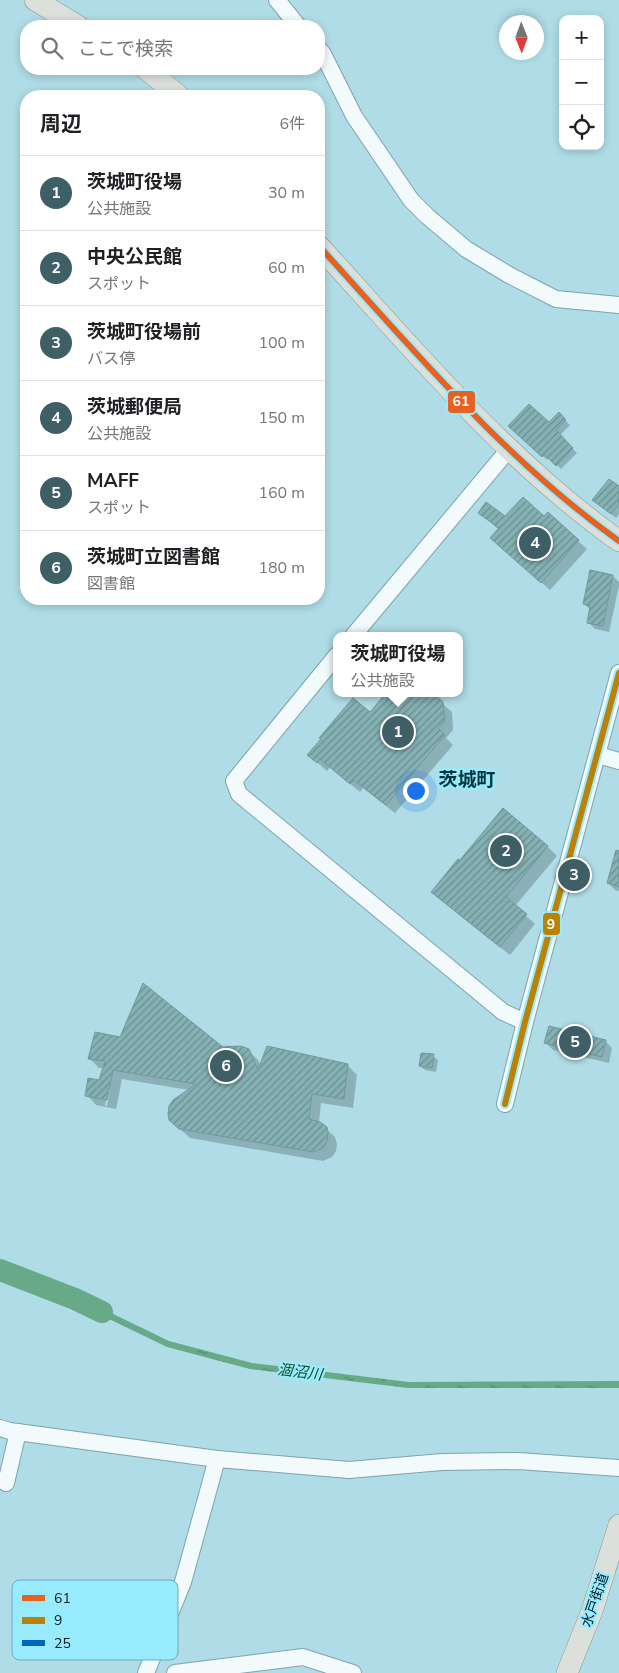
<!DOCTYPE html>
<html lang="ja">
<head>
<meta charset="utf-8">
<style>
  body { margin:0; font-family:"Nunito Sans","Noto Sans JP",sans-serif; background:#f2f2f2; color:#202124 }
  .controls { position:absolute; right:15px; top:15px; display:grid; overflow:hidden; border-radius:10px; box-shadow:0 2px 8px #0003 }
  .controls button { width:45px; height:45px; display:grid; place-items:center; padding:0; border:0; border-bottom:1px solid #e0e0e0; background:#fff; color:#202124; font:25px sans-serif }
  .compass { position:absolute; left:499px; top:15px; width:45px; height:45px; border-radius:50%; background:#fff; box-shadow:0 2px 8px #0003; rotate:179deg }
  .you { position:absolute; left:415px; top:790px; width:18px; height:18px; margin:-12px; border:4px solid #fff; border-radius:50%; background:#1a73e8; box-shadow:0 0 0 8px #1a73e833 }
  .badge { display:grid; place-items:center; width:32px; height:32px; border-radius:50%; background:#3e5f65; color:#fff; font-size:16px; font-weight:700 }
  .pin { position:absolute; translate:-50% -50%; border:2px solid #fff; box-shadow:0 1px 5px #0006 }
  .popup { position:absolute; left:333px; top:632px; width:130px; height:65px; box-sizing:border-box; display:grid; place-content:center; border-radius:10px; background:#fff; filter:drop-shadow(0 1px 4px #0005); font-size:16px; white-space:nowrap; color:#757577 }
  .popup b { font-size:19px; color:#202124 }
  .popup::after { content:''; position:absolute; left:50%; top:100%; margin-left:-10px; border:10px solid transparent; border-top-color:#fff }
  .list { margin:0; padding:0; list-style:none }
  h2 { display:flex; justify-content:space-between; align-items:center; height:65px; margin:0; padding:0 20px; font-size:21px }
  h2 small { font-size:16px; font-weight:400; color:#757577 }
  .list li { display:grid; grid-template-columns:32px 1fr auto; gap:15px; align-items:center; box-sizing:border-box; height:75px; padding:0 20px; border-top:1px solid #e0e0e0 }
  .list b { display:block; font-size:19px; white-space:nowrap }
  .list p { margin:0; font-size:16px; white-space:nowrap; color:#757577 }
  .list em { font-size:16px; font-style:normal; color:#757577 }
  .icon { flex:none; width:28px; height:28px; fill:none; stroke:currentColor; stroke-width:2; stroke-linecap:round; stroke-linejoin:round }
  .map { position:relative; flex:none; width:619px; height:1673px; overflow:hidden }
  .search { position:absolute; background:#fff; box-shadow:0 2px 8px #0003; left:20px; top:20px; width:305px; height:55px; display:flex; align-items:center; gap:12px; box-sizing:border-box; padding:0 18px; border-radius:20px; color:#757577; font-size:19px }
  .panel { position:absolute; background:#fff; box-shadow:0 2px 8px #0003; left:20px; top:90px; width:305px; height:515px; border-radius:20px }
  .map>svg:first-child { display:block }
</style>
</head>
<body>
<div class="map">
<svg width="619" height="1673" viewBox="0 0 619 1673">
  <defs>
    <pattern id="water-ripples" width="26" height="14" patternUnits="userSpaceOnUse" patternTransform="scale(1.25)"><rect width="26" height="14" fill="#68a988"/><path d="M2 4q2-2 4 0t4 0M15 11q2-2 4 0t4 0" fill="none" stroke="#53896f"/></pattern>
    <pattern id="building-hatch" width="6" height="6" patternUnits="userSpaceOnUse" patternTransform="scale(1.25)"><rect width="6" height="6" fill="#85b1b4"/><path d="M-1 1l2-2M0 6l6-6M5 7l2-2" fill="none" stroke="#6a8f92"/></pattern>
  </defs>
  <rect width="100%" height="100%" fill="#afdce6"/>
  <path fill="url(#water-ripples)" d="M76 1296 169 1341 252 1363 409 1382 619 1381V1388H408L250 1369 167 1347 74 1302Z"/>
  <g fill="#0003" fill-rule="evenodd">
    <path d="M559 414 570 425 559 436 577 453 561 469 549 457 547 460 510 426 549 424Z"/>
    <path d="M619 488V514L616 518 598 504Z"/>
    <path d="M480 513 505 518 578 541 587 549 550 590 500 546 499 530Z"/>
    <path d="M613 576 619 582V586L609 632 595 629 588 622 591 610 584 604Z"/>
    <path d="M388 693H440L436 698 452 712 453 730 446 738 453 745 395 813 363 788 360 792 330 767 327 771 309 755 370 714Z"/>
    <path d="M548 847 557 856 515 906 535 924 510 955 442 901 433 892Z"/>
    <path d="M619 854V891L615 890 608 883Z"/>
    <path d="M121 1038 223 1049 248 1050 258 1060 261 1066 347 1065 357 1075 353 1108 321 1103 319 1122 335 1137 337 1144 336 1151 332 1157 323 1161 190 1138 180 1129 189 1090 122 1079 116 1109 96 1105 87 1095 100 1082 104 1068H99L90 1059ZM108 1089H110L107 1106H105Z"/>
    <path d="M605 1041 612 1048 609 1063 553 1050 546 1043Z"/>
    <path d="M433 1056 438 1060 436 1072 425 1070 420 1066Z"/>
  </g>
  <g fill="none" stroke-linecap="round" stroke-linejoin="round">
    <path stroke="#68a988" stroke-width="22" d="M0 1270 75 1299 102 1312"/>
  </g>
  <g fill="url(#building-hatch)" stroke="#72989c">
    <path d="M529 404 549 422 559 412 566 420 556 430 573 448 556 466 544 454 542 457 508 426Z"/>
    <path d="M609 479 619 486V504L611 514 592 500Z"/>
    <path d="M523 497 544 516 548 512 579 540 541 583 490 538 499 528 478 513 486 502 505 516Z"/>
    <path d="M590 570 613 575 603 626 587 623 590 606 583 604Z"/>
    <path d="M386 693H433L443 702 445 721 438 728 445 735 386 805 354 780 350 784 320 759 317 763 307 755 321 739 319 738 353 698 370 712Z"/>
    <path d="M503 808 548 846 506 897 527 914 500 947 431 892 458 859 460 860Z"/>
    <path d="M616 850 619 851V887L607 883Z"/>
    <path d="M143 983 223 1047 241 1046 249 1049 258 1070 267 1046 348 1064 344 1099 312 1094 309 1119 320 1122 327 1127 328 1134 327 1141 323 1148 313 1152 179 1129 169 1120 168 1114 169 1106 173 1100 196 1084 113 1070 107 1100 85 1096 88 1078 99 1080 105 1061 88 1059 95 1032 120 1037Z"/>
    <path d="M549 1026 606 1040 602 1057 544 1043Z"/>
    <path d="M421 1053 434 1054 432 1068 419 1066Z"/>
  </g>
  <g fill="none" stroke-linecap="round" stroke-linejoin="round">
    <g stroke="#7fa3ab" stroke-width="18">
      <g id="minor">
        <path d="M277 0 298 26"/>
        <path d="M319 49 323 54 354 116 411 200 427 216 466 249 509 275 556 299 619 305"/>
        <path d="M353 636 509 449"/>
        <path d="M337 655 234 781 239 794 503 1012 525 1022"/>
        <path d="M598 755 619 761"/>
        <path d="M505 1104 525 1022 619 673"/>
        <path d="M0 1428 10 1431 217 1459 349 1470 442 1462 518 1461 619 1468"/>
        <path d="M6 1483 18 1432"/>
        <path d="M146 1673 183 1582 217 1459"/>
        <path d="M175 1673 303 1657 353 1673"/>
      </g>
    </g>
    <g stroke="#83968e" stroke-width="22">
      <g id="major">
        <path d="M35 0 78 26"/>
        <path d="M146 69 179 96"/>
        <path d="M319 246C413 349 504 459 619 541"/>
        <path d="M567 1673 592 1611 619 1525"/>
      </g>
    </g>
    <use href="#minor" stroke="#f3fafb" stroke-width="16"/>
    <use href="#major" stroke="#dce0db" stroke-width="21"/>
    <g stroke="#98ebfc" stroke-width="10">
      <path id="bus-1" d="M319 246C413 349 504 459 619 541"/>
    </g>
    <g stroke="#98ebfc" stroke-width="10">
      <path id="bus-2" d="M505 1104 525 1022 619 673"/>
    </g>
    <use href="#bus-1" stroke="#e66122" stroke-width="6"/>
    <use href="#bus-2" stroke="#ba8308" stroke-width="6"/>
  </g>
  <g text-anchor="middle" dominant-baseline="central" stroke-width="4.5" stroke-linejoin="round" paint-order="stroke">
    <g font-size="14" fill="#011b20" stroke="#98ebfc">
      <text transform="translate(595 1600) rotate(-71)">水戸街道</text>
    </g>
    <g font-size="15" font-style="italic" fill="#124926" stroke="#98ebfc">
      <text transform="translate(300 1372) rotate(7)">涸沼川</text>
    </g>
    <g font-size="19" font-weight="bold" fill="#03343c" stroke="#98ebfc">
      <text x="467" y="780">茨城町</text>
    </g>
  </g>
  <rect x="12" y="1580" width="166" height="80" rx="8" fill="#98ebfc" stroke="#6badba" stroke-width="1"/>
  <rect x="22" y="1595" width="23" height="6" fill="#e66122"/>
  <rect x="22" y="1617" width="23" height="7" fill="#ba8308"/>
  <rect x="22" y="1640" width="23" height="6" fill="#0065bd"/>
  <g font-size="14" fill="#011b20">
    <text x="54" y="1603">61</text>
    <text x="54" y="1625">9</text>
    <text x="54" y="1648">25</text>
  </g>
  <g stroke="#98ebfc" stroke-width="2">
    <rect x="447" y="390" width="29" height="24" rx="5" fill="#e66122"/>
    <rect x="542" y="912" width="19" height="24" rx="5" fill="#ba8308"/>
  </g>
  <g font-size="14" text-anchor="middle" font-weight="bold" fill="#fff">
    <text x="461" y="406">61</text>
    <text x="551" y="929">9</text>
  </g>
</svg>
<div class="controls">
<button>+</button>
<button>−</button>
<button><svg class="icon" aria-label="locate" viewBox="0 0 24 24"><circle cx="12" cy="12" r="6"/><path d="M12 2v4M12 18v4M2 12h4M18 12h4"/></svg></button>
</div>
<svg class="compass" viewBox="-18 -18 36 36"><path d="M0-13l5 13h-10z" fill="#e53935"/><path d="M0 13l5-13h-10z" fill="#757577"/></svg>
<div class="you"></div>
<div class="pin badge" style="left:398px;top:732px">1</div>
<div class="popup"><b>茨城町役場</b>公共施設</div>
<div class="pin badge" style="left:506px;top:851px">2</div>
<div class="pin badge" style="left:574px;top:875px">3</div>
<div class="pin badge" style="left:535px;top:543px">4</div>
<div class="pin badge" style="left:575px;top:1042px">5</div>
<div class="pin badge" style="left:226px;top:1066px">6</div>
<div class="search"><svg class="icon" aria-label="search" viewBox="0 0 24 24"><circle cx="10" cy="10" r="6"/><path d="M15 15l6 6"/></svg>ここで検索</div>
<section class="panel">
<h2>周辺<small>6件</small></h2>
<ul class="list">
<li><span class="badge">1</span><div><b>茨城町役場</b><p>公共施設</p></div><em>30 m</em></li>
<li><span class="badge">2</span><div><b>中央公民館</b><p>スポット</p></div><em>60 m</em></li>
<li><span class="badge">3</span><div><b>茨城町役場前</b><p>バス停</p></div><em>100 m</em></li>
<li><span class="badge">4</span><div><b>茨城郵便局</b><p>公共施設</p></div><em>150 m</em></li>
<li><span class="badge">5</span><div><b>MAFF</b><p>スポット</p></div><em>160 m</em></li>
<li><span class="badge">6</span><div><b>茨城町立図書館</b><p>図書館</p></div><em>180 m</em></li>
</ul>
</section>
</div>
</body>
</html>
